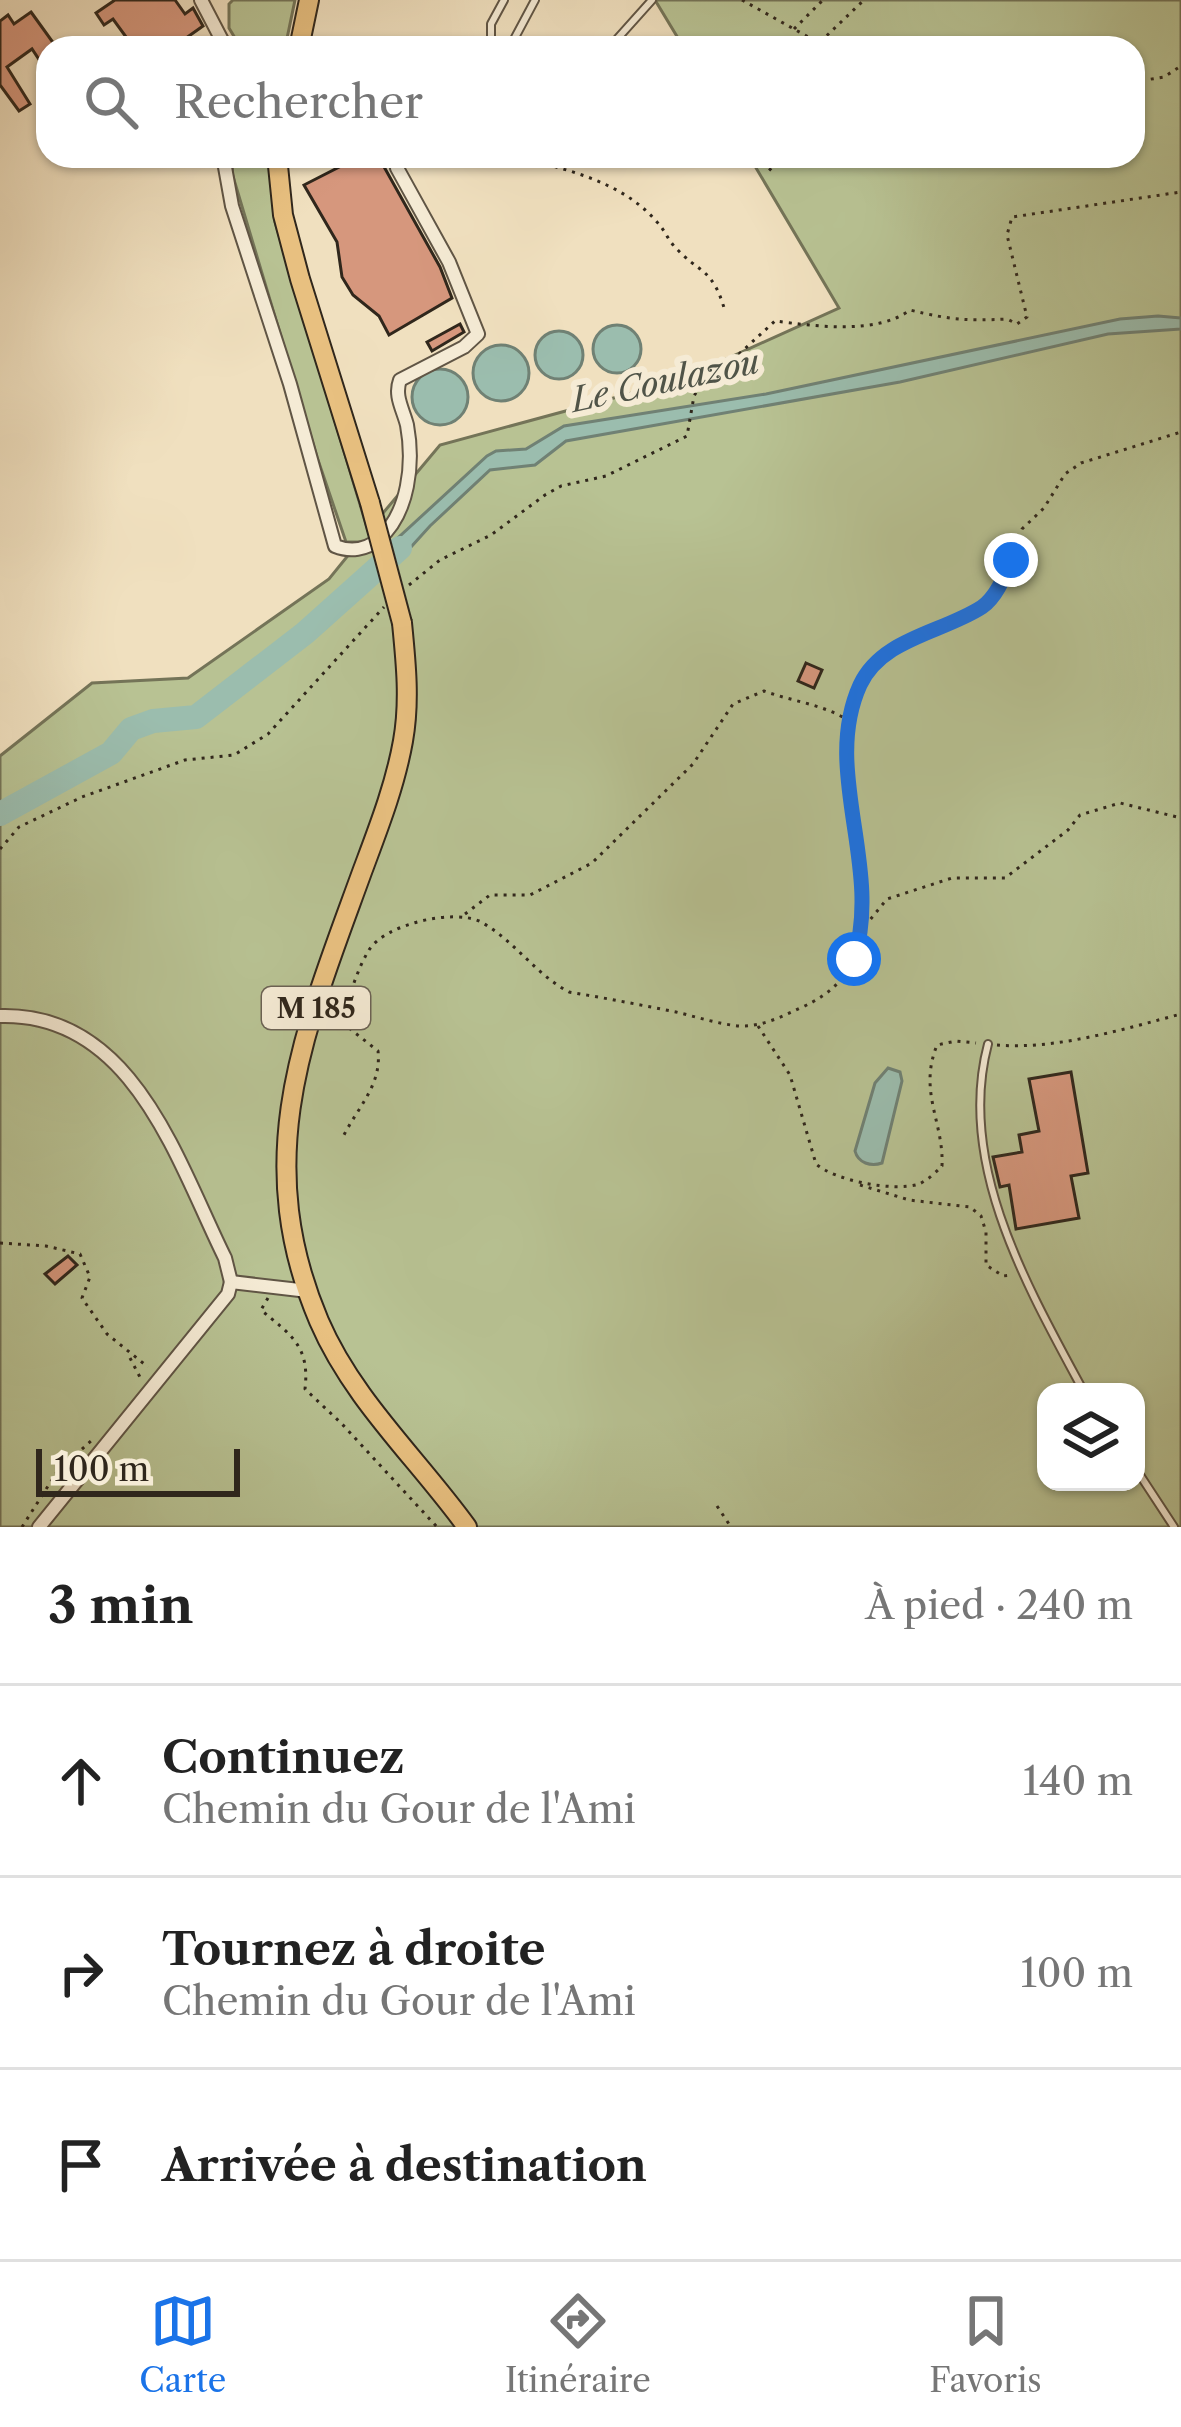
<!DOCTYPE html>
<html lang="fr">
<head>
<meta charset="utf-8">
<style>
  body { margin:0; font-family:"Libre Caslon Text",serif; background:#f6f6f6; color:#222 }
  .controls { position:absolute; right:36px; bottom:36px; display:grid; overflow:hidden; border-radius:24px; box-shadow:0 3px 9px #0004 }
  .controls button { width:108px; height:108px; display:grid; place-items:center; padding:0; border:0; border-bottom:3px solid #e0e0e0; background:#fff; color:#222; font:60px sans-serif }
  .scale { position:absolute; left:36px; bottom:30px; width:204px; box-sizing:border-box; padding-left:12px; border:6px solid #30271c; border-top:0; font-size:33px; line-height:42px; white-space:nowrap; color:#30271c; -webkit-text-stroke:9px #f5ebd5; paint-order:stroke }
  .stop { position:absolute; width:36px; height:36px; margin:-27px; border:9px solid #1a73e8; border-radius:50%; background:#fff }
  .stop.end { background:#1a73e8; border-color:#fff; box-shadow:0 3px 12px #0008 }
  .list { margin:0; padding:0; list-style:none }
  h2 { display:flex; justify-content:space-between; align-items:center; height:156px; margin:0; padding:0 48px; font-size:51px }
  h2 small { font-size:39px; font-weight:400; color:#767676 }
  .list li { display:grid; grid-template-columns:78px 1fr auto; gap:36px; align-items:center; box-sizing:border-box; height:192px; padding:0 48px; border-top:3px solid #e0e0e0 }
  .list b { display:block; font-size:45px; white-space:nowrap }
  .list p { margin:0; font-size:39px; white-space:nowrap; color:#767676 }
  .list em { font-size:39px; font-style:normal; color:#767676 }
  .icon { flex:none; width:66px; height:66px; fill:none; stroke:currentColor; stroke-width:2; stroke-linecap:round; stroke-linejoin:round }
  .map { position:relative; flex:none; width:1181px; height:1527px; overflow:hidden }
  .search { position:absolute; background:#fff; box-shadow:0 3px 9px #0004; left:36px; right:36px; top:36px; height:132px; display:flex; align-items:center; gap:30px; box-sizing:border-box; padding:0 42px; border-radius:36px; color:#767676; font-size:45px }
  .sheet { height:732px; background:#fff }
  nav { display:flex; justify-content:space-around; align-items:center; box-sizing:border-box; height:168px; border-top:3px solid #e0e0e0; background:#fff; font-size:33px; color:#767676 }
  nav a { display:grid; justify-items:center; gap:6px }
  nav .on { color:#1a73e8 }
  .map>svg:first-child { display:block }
</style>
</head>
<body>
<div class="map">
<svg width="1181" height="1527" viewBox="0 0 1181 1527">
  <rect width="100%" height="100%" fill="#f0e0bf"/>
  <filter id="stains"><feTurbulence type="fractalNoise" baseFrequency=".00167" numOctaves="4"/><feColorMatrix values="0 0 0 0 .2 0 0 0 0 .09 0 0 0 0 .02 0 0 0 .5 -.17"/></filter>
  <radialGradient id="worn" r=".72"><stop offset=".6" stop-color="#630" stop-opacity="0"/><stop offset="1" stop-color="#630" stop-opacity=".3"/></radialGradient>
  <g fill="#b8c293" stroke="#747458" stroke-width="3" fill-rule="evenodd">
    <path d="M233 0H295L285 48H241L229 28V4Z"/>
    <path d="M655 0H1181V1527H0V756L92 683 188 678 329 579 359 542H346L317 457 232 173 233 156H272L275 222 368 531 440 445 680 380 839 308 749 156H1133V48H684ZM1046 1392H1136V1482H1046Z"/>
  </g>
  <g fill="#9bbdae" stroke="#708174" stroke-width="3">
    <path d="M1158 316 1181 318V329L1108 334 900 382 566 441 535 465 490 470 430 526 392 568 388 547 487 456 496 451 526 449 564 426 766 394 1120 319Z"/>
    <circle cx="617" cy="349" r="24"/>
    <circle cx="559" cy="355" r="24"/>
    <circle cx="501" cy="373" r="28"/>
    <circle cx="440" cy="397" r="28"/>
    <path d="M888 1068 900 1072 902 1081 882 1163C871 1167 858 1163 855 1151L875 1083Z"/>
  </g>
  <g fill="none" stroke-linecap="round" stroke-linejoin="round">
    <path stroke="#9bbdae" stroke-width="24" d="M0 814 111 753 131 729 153 721 196 717 305 633 400 548"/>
  </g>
  <g fill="#d6977d" stroke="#30271c" stroke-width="3">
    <path d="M115 0H175L185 14 193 8 203 26 172 48H119L129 41 113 19 104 25 96 13Z"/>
    <path d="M31 12 57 48H48V73L32 49 7 67 30 104 19 111 0 85V21L8 15 14 24Z"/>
    <path d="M378 156 440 267 452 298 389 335 379 316 353 295 342 277 337 242 304 185 355 159 360 166Z"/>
    <path d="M460 324 464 332 432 351 427 342Z"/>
    <path d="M806 663 822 670 814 688 798 681Z"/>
    <path d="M1071 1072 1088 1173 1071 1176 1079 1218 1016 1229 1009 1185 1000 1187 993 1157 1022 1152 1019 1135 1039 1131 1029 1079Z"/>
    <path d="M68 1256 77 1265 55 1284 45 1274Z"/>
  </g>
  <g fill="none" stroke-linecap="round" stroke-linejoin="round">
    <g stroke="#605545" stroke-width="10">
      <g id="service">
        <path d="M491 48V24L504 0"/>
        <path d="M502 48 511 45 535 0"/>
        <path d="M609 48 652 0"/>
        <path d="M988 1044C956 1164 1028 1288 1084 1392"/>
        <path d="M1136 1469 1174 1527"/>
      </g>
    </g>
    <g stroke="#605545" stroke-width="16">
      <g id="minor">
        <path d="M201 0 226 48"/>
        <path d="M223 156 232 206 290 384 335 546C350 552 366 550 379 539 409 513 414 463 407 425 403 409 394 396 400 380L464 347 478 334 449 262 397 168"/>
        <path d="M0 1016C133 1012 177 1161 225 1258L231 1282"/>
        <path d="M231 1282 308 1291"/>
        <path d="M39 1527 228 1294 231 1282"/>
      </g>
    </g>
    <g stroke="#30271c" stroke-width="22">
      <g id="primary">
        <path d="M299 48 309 0"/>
        <path d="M277 156 283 215 300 279 370 503"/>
        <path d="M402 623C406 663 410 702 403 741 395 786 378 829 362 872 305 1029 249 1156 319 1321 353 1400 417 1458 467 1527"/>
      </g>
    </g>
    <g stroke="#30271c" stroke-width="3" stroke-dasharray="3 6" stroke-linecap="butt">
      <path d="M742 0 819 43 864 0"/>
      <path d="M794 29 823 0"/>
      <path d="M1133 82 1164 77 1181 66"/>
      <path d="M511 156C562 168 621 180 657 222 664 229 667 238 674 246 700 275 712 266 725 311"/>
      <path d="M756 156 775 174"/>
      <path d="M409 585 440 560 491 535 545 495 561 486 606 476 687 436 694 396 708 373 726 366 775 321C814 326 877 335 910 310 951 320 967 321 1007 319L1017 324 1027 317 1007 235 1012 217 1181 192"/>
      <path d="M0 849 19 827 82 797 185 760 234 755 268 734 384 607"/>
      <path d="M465 914 490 895H530L592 863 693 764 733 704 764 691C791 701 821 704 846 719"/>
      <path d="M865 926 887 899 952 878H1005L1068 830 1080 815 1120 803 1181 818"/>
      <path d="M330 1014 345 1011C351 991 358 968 369 950 385 924 455 908 481 922 514 940 535 974 569 992 605 998 641 1005 676 1012 697 1017 718 1024 739 1026 761 1027 781 1017 800 1008 944 947 788 759 876 661 896 639 953 620 981 607L999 587 1022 529 1044 508 1065 474 1081 463 1181 432"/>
      <path d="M335 1017 378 1051C382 1086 356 1109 342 1139"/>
      <path d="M758 1026 790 1075 816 1164C836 1181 894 1192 919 1184 928 1180 936 1172 942 1166 944 1122 918 1092 937 1045L956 1041 976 1043"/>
      <path d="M997 1045C1056 1050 1124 1029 1181 1014"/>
      <path d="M860 1185 909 1200 970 1207 981 1216 986 1232V1265L1003 1276 1012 1275"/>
      <path d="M0 1243 46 1246 80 1254 90 1277 82 1298 107 1334 148 1367"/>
      <path d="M268 1298 261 1310C291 1335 310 1346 305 1389L342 1424 437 1527"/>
      <path d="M130 1358 142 1381"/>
      <path d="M717 1506 731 1527"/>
      <path d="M22 1527 57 1472 92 1440"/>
    </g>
    <use href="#service" stroke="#f5ebd5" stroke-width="6"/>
    <use href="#minor" stroke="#f5ebd5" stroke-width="12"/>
    <use href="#primary" stroke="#e8c080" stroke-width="18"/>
    <g stroke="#30271c" stroke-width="22" stroke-linecap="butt">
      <path id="primary-bridge" d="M370 503 402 623"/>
    </g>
    <use href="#primary-bridge" stroke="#e8c080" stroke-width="18"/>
  </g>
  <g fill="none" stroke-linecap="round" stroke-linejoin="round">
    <path stroke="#1a73e8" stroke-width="15" d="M854 959C883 866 821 771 860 685 882 638 942 633 982 607 997 596 1004 577 1011 560"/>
  </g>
  <g text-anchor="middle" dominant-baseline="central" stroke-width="12" stroke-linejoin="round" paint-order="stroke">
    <rect fill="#f5ebd5" stroke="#6b6254" stroke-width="3" x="262" y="987" width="108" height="42" rx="9"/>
    <g font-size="27" font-weight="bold" fill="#30271c">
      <text x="316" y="1008">M 185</text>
    </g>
    <g font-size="33" font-style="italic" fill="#505448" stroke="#f5ebd5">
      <text transform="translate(665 381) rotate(-12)">Le Coulazou</text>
    </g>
  </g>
  <rect width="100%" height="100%" filter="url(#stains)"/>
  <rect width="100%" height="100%" fill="url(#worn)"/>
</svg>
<div class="controls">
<button><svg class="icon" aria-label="layers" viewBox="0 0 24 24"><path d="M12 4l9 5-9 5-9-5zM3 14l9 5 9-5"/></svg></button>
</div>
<div class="scale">100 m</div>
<div class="stop" style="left:854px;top:959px"></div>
<div class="stop end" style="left:1011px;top:560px"></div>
<div class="search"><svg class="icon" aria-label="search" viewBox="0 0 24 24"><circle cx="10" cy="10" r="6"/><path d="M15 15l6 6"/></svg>Rechercher</div>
</div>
<section class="sheet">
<h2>3 min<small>À pied · 240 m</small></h2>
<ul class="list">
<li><svg class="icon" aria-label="ahead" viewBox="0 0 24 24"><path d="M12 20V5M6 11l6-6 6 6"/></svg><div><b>Continuez</b><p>Chemin du Gour de l'Ami</p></div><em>140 m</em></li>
<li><svg class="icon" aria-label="right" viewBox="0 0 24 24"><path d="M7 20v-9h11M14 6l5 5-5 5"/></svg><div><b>Tournez à droite</b><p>Chemin du Gour de l'Ami</p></div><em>100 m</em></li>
<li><svg class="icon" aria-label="arrive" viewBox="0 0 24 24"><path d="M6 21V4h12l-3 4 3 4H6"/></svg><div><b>Arrivée à destination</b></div></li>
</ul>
</section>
<nav>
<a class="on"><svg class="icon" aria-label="map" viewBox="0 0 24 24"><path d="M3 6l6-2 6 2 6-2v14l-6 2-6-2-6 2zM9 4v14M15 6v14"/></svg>Carte</a>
<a><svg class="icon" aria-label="directions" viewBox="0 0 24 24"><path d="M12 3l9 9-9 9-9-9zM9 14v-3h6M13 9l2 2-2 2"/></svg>Itinéraire</a>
<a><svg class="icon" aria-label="saved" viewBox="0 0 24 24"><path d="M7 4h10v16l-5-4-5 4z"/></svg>Favoris</a>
</nav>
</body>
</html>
